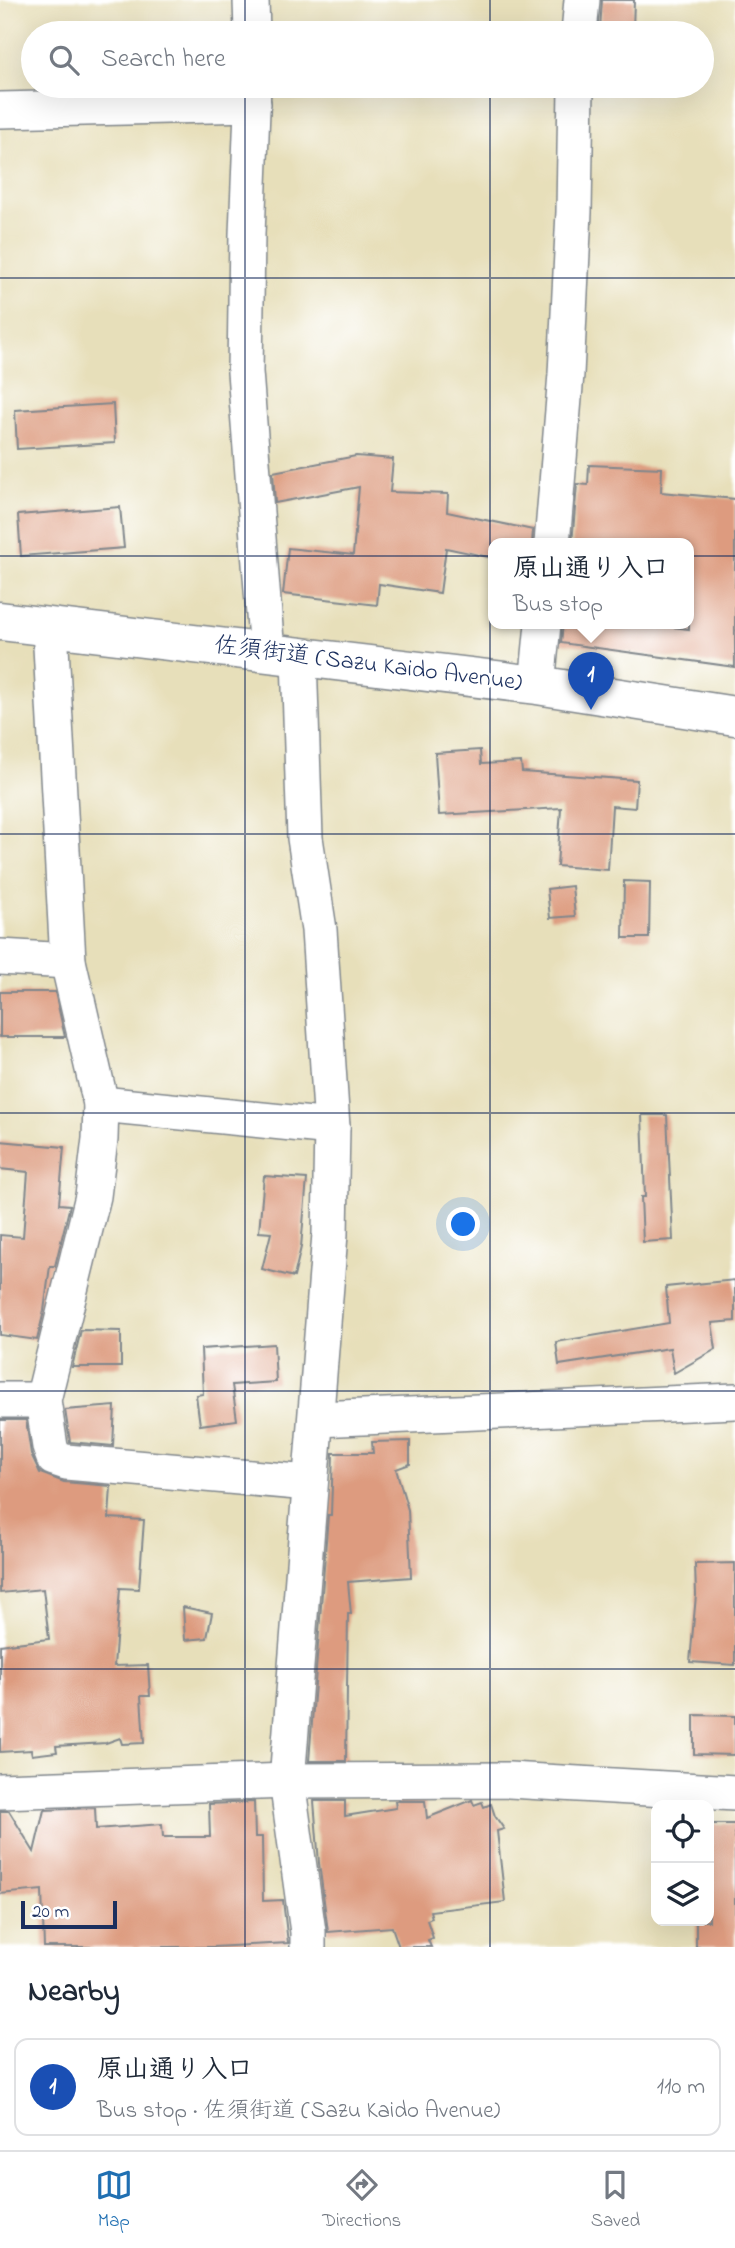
<!DOCTYPE html>
<html lang="en">
<head>
<meta charset="utf-8">
<style>
  body { margin:0; font-family:"Indie Flower","Klee One",sans-serif; background:#f2f2f3; color:#1f2937 }
  .controls { position:absolute; right:21px; bottom:21px; display:grid; overflow:hidden; border-radius:14px; box-shadow:0 7px 28px #0002 }
  .controls button { width:63px; height:63px; display:grid; place-items:center; padding:0; border:0; border-bottom:2px solid #e0e1e3; background:#fff; color:#1f2937; font:35px sans-serif }
  .scale { position:absolute; left:21px; bottom:18px; width:96px; box-sizing:border-box; padding-left:7px; border:4px solid #1b2f5e; border-top:0; font-size:19px; line-height:24px; white-space:nowrap; color:#1b2f5e; -webkit-text-stroke:5px #fff; paint-order:stroke }
  .you { position:absolute; left:464px; top:1225px; width:24px; height:24px; margin:-18px; border:5px solid #fff; border-radius:50%; background:#1a73e8; box-shadow:0 0 0 10px #1a73e833 }
  .badge { display:grid; place-items:center; width:46px; height:46px; border-radius:50%; background:#1f6fb2; color:#fff; font-size:23px; font-weight:700 }
  .pin { position:absolute; translate:-50% -58px; filter:drop-shadow(0 2px 4px #0008) }
  .pin::after { content:''; position:absolute; top:37px; width:24px; height:21px; background:inherit; clip-path:polygon(0 0,100% 0,50% 100%) }
  .popup { position:absolute; left:488px; top:538px; width:206px; height:91px; box-sizing:border-box; display:grid; place-content:center; border-radius:14px; background:#fff; filter:drop-shadow(0 2px 5px #0005); font-size:23px; white-space:nowrap; color:#747a83 }
  .popup b { font-size:26px; color:#1f2937 }
  .popup::after { content:''; position:absolute; left:50%; top:100%; margin-left:-14px; border:14px solid transparent; border-top-color:#fff }
  .list { margin:0; padding:0; list-style:none }
  h2 { display:flex; justify-content:space-between; align-items:center; height:91px; margin:0; padding:0 28px; font-size:30px }
  h2 small { font-size:23px; font-weight:400; color:#747a83 }
  .list li { display:grid; grid-template-columns:46px 1fr auto; gap:21px; align-items:center; box-sizing:border-box; height:98px; margin:0 14px 14px; padding:0 14px; border:2px solid #e0e1e3; border-radius:14px }
  .list b { display:block; font-size:26px; white-space:nowrap }
  .list p { margin:0; font-size:23px; white-space:nowrap; color:#747a83 }
  .list em { font-size:23px; font-style:normal; color:#747a83 }
  .icon { flex:none; width:38px; height:38px; fill:none; stroke:currentColor; stroke-width:2; stroke-linecap:round; stroke-linejoin:round }
  .map { position:relative; flex:none; width:735px; height:1947px; overflow:hidden }
  .search { position:absolute; background:#fff; box-shadow:0 7px 28px #0002; left:21px; right:21px; top:21px; height:77px; display:flex; align-items:center; gap:18px; box-sizing:border-box; padding:0 24px; border-radius:38px; color:#747a83; font-size:26px }
  .sheet { height:203px; background:#fff }
  nav { display:flex; justify-content:space-around; align-items:center; box-sizing:border-box; height:98px; border-top:2px solid #e0e1e3; background:#fff; font-size:19px; color:#747a83 }
  nav a { display:grid; justify-items:center; gap:4px }
  nav .on { color:#1f6fb2 }
  .map>svg:first-child { display:block }
</style>
</head>
<body>
<div class="map">
<svg width="735" height="1947" viewBox="0 0 735 1947">
  <rect width="100%" height="100%" fill="#fff"/>
  <filter id="ink" filterUnits="userSpaceOnUse"><feTurbulence type="fractalNoise" baseFrequency=".0143" numOctaves="2"/><feDisplacementMap in="SourceGraphic" scale="14" xChannelSelector="R" yChannelSelector="G"/><feConvolveMatrix kernelMatrix="1 2 1 2 8 2 1 2 1" color-interpolation-filters="sRGB"/></filter>
  <filter id="wash" filterUnits="userSpaceOnUse"><feTurbulence type="fractalNoise" baseFrequency=".00686" numOctaves="4" result="noise"/><feDisplacementMap in="SourceGraphic" scale="28" xChannelSelector="R" yChannelSelector="G"/><feGaussianBlur stdDeviation="1.57" result="paint"/><feColorMatrix in="noise" values="0 0 0 0 0 0 0 0 0 0 0 0 0 0 0 0 0 1.4 0 .05"/><feComposite in="paint" operator="in"/></filter>
  <g filter="url(#wash)">
    <rect width="100%" height="100%" fill="#e7dfba"/>
    <g id="blocks">
      <g fill="#dd9b7f">
        <path d="M602 0H634L633 30 600 29Z"/>
        <path d="M113 404 115 443 17 449 15 410Z"/>
        <path d="M356 456 393 459 390 492 448 494 447 512 533 530 532 544H493V558L446 548 440 593 379 584 377 605 283 594 288 548 353 555 359 487 275 503 273 472Z"/>
        <path d="M589 465 662 468 661 492 735 499V667L561 643 563 624H651L689 629V544H572L577 484 588 485Z"/>
        <path d="M120 507 124 548 21 556 18 515Z"/>
        <path d="M480 750 481 764 521 762 522 772 637 780 635 808 612 806 608 870 557 866 561 808 439 815 435 753Z"/>
        <path d="M624 881 650 882 649 938H623Z"/>
        <path d="M572 886 575 916 550 918 547 889Z"/>
        <path d="M0 992H55L65 1037H0Z"/>
        <path d="M642 1115H667L673 1240 643 1242 641 1197H645Z"/>
        <path d="M0 1141 64 1147 59 1204 70 1205 55 1266H50L44 1311 37 1340 0 1335V1235L23 1237 28 1172 0 1169Z"/>
        <path d="M264 1176 307 1179 301 1247 294 1277 262 1269 271 1233 259 1232Z"/>
        <path d="M735 1280V1321L712 1323 716 1349 674 1373 670 1348 559 1365 556 1342 669 1323 666 1287Z"/>
        <path d="M81 1330 121 1331V1367H72Z"/>
        <path d="M274 1344 276 1382 232 1385 237 1420 200 1425 196 1395 203 1394 201 1349Z"/>
        <path d="M115 1406 113 1446 70 1442 65 1410Z"/>
        <path d="M0 1420H26L31 1454 40 1473 64 1482 111 1486 109 1518 144 1520 139 1589 120 1588 114 1666 148 1665 150 1696H141L144 1743 122 1744 120 1738 106 1743 56 1746 57 1752 32 1755 31 1750 0 1752V1645L49 1639 43 1589 0 1593Z"/>
        <path d="M410 1441V1464L396 1469 408 1510 411 1577 348 1582 351 1614H348L346 1761H309L328 1515H331L333 1453H373L372 1442Z"/>
        <path d="M735 1563V1665L690 1662 696 1595 695 1564Z"/>
        <path d="M183 1607 212 1613 207 1638 185 1640Z"/>
        <path d="M694 1715 735 1716V1755L694 1754Z"/>
        <path d="M472 1800 474 1805 482 1802 484 1807 491 1804 495 1816 504 1829 497 1831 505 1902 430 1911 432 1918 427 1920 433 1938 428 1940 431 1947H399L392 1927 328 1932 319 1863 314 1801H345V1816L396 1808 395 1801H425L427 1818Z"/>
        <path d="M254 1802 255 1837H262L263 1901 283 1900 288 1943 212 1947H44L42 1890 0 1894V1811H9L34 1852 44 1810 95 1808 96 1829 162 1824 163 1837H210L209 1804Z"/>
        <path d="M709 1824H735V1947H696V1921H709Z"/>
      </g>
    </g>
  </g>
  <g filter="url(#ink)">
    <use href="#blocks" fill-opacity="0" stroke="#81878c" stroke-width="2"/>
    <g fill="none" stroke-linecap="round" stroke-linejoin="round">
      <g stroke="#81878c" stroke-width="38">
        <g id="minor">
          <path d="M251 0 252 33"/>
          <path d="M579 33 582 0"/>
          <path d="M253 86 247 234 245 372 267 653"/>
          <path d="M0 110 253 104"/>
          <path d="M552 544 566 374 574 212 576 86"/>
          <path d="M50 628 68 961 101 1104 100 1139 93 1196 43 1400 50 1447 54 1458 66 1462 309 1483"/>
          <path d="M299 657 305 838 319 930 332 1127 330 1234 287 1781 308 1932V1947"/>
          <path d="M537 685 543 624"/>
          <path d="M0 957 68 961"/>
          <path d="M101 1104 332 1127"/>
          <path d="M0 1400H43"/>
          <path d="M317 1419 735 1401"/>
          <path d="M0 1791 287 1781 509 1780 735 1793"/>
        </g>
      </g>
      <g stroke="#81878c" stroke-width="41">
        <path id="tertiary" d="M0 621 537 685 735 716"/>
      </g>
      <use href="#minor" stroke="#fff" stroke-width="35"/>
      <use href="#tertiary" stroke="#fff" stroke-width="38"/>
    </g>
  </g>
  <path fill="none" stroke="#1b2f5e" stroke-width="2" stroke-opacity="0.55" d="M245 0V33M490 0V33M245 86V1947M490 86V1947M0 278H735M0 556H735M0 834H735M0 1113H735M0 1391H735M0 1669H735"/>
  <g text-anchor="middle" dominant-baseline="central" stroke-width="6" stroke-linejoin="round" paint-order="stroke">
    <g font-size="24" fill="#1b2f5e" stroke="#fff">
      <text transform="translate(368 665) rotate(7)">佐須街道 (Sazu Kaido Avenue)</text>
    </g>
  </g>
</svg>
<div class="controls">
<button><svg class="icon" aria-label="locate" viewBox="0 0 24 24"><circle cx="12" cy="12" r="6"/><path d="M12 2v4M12 18v4M2 12h4M18 12h4"/></svg></button>
<button><svg class="icon" aria-label="layers" viewBox="0 0 24 24"><path d="M12 4l9 5-9 5-9-5zM3 14l9 5 9-5"/></svg></button>
</div>
<div class="scale">20 m</div>
<div class="you"></div>
<div class="pin badge" style="left:591px;top:710px;background:#1a4fb4">1</div>
<div class="popup"><b>原山通り入口</b>Bus stop</div>
<div class="search"><svg class="icon" aria-label="search" viewBox="0 0 24 24"><circle cx="10" cy="10" r="6"/><path d="M15 15l6 6"/></svg>Search here</div>
</div>
<section class="sheet">
<h2>Nearby<small></small></h2>
<ul class="list">
<li><span class="badge" style="background:#1a4fb4">1</span><div><b>原山通り入口</b><p>Bus stop · 佐須街道 (Sazu Kaido Avenue)</p></div><em>110 m</em></li>
</ul>
</section>
<nav>
<a class="on"><svg class="icon" aria-label="map" viewBox="0 0 24 24"><path d="M3 6l6-2 6 2 6-2v14l-6 2-6-2-6 2zM9 4v14M15 6v14"/></svg>Map</a>
<a><svg class="icon" aria-label="directions" viewBox="0 0 24 24"><path d="M12 3l9 9-9 9-9-9zM9 14v-3h6M13 9l2 2-2 2"/></svg>Directions</a>
<a><svg class="icon" aria-label="saved" viewBox="0 0 24 24"><path d="M7 4h10v16l-5-4-5 4z"/></svg>Saved</a>
</nav>
</body>
</html>
